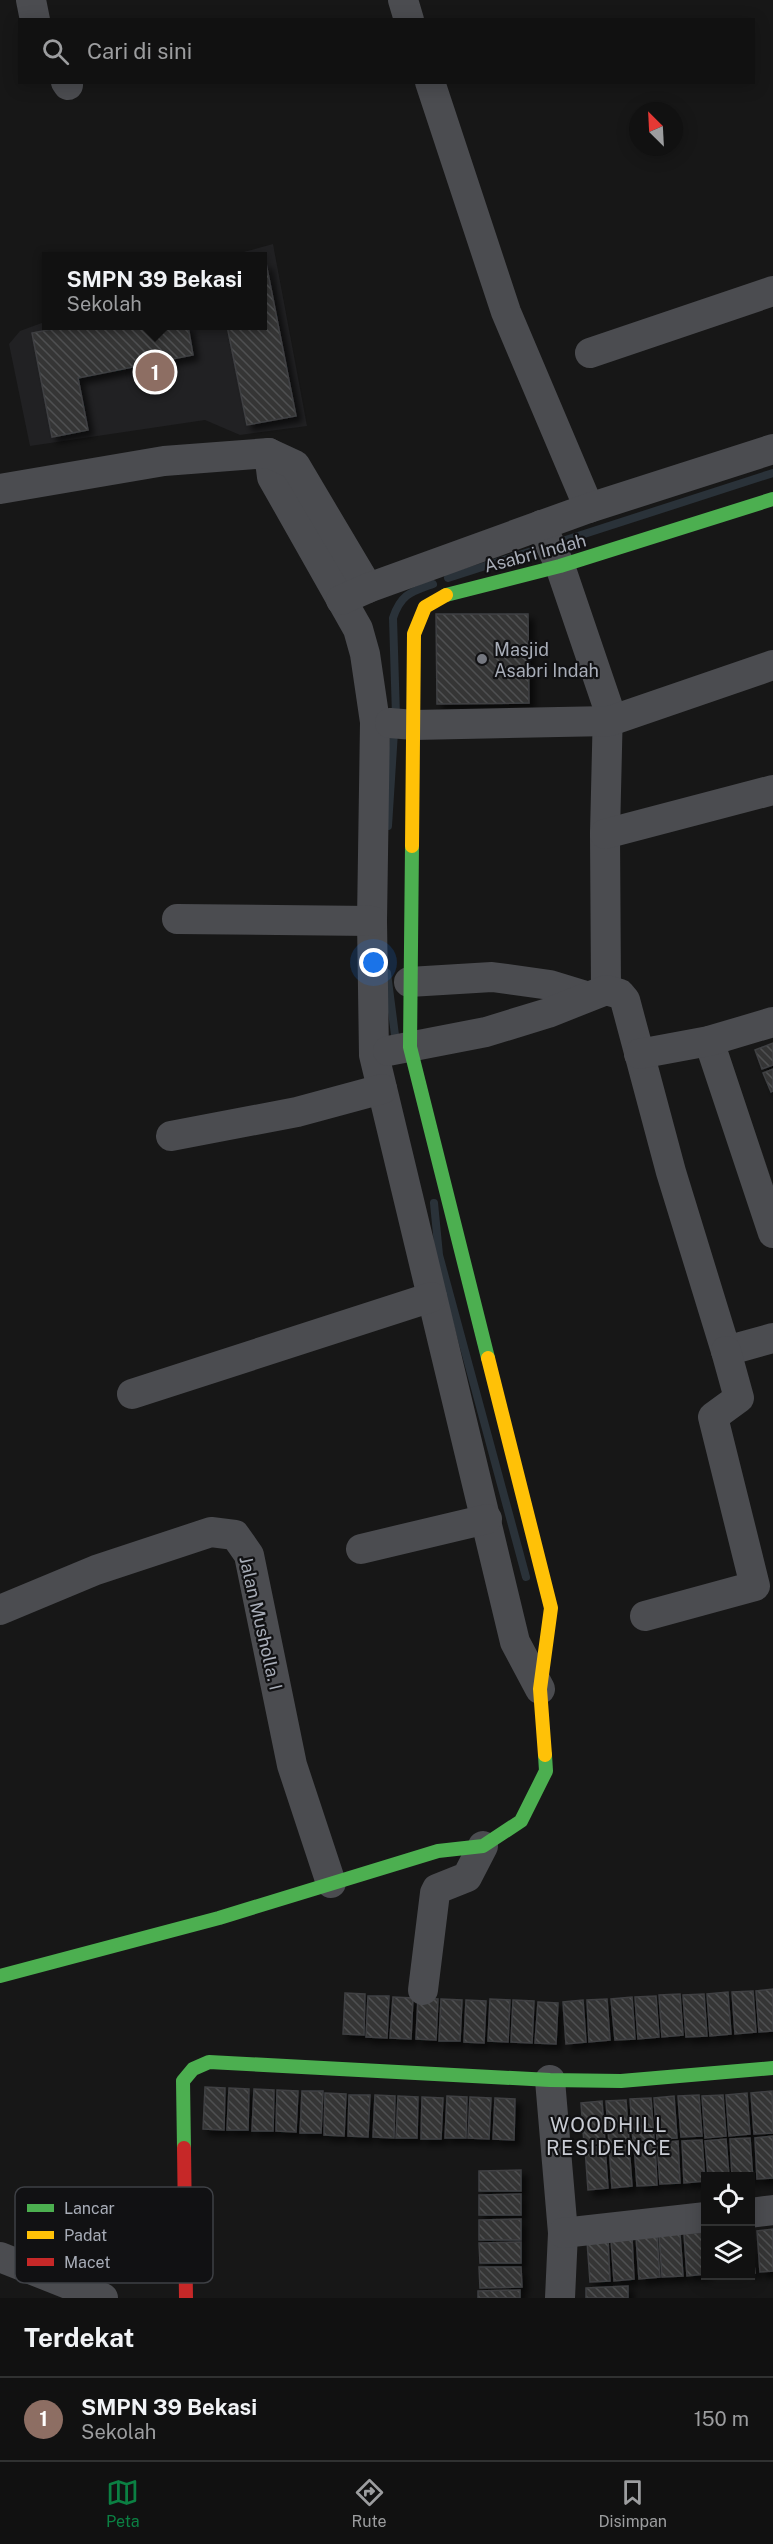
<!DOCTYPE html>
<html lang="id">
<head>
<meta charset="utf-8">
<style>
  body { margin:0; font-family:"Public Sans",sans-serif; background:#1e1f1f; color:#f1f3f6 }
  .controls { position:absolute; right:18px; bottom:18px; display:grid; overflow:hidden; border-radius:0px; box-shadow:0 3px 15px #0003 }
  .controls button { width:54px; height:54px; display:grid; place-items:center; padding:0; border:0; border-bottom:2px solid #303131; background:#111; color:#f1f3f6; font:30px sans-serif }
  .compass { position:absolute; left:629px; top:102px; width:54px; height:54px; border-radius:50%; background:#111; box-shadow:0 3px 15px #0003; rotate:336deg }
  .you { position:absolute; left:374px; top:963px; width:21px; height:21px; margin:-15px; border:4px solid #fff; border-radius:50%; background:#1a73e8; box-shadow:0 0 0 9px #1a73e833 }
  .badge { display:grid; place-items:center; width:39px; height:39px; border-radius:50%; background:#0b8043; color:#fff; font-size:20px; font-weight:700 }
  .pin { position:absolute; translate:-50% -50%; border:3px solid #fff; box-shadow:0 2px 6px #0006 }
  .popup { position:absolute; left:42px; top:252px; width:225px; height:78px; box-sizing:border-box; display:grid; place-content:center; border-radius:0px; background:#111; filter:drop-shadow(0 2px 4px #0005); font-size:20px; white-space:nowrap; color:#9c9d9f }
  .popup b { font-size:22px; color:#f1f3f6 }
  .popup::after { content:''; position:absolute; left:50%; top:100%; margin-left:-12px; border:12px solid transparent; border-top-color:#111 }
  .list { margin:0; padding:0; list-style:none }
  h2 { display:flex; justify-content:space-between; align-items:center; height:78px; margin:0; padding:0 24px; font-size:26px }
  h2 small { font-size:20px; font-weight:400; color:#9c9d9f }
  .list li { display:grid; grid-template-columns:39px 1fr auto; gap:18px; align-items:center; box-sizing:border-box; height:84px; padding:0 24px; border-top:2px solid #303131 }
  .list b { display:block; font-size:22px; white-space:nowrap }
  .list p { margin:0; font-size:20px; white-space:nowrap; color:#9c9d9f }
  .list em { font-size:20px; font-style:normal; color:#9c9d9f }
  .icon { flex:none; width:33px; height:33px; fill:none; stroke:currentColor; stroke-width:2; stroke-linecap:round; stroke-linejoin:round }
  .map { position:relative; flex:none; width:773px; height:2298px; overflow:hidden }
  .search { position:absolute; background:#111; box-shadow:0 3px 15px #0003; left:18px; right:18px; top:18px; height:66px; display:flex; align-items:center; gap:15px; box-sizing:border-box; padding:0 21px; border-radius:0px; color:#9c9d9f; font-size:22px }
  .sheet { height:162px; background:#111 }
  nav { display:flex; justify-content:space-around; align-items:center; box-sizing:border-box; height:84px; border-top:2px solid #303131; background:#111; font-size:16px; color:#9c9d9f }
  nav a { display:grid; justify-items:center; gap:3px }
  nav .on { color:#0b8043 }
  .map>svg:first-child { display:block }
</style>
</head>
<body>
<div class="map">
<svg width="773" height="2298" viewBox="0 0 773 2298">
  <defs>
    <pattern id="building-back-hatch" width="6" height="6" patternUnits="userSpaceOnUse" patternTransform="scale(1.5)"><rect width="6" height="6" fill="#353536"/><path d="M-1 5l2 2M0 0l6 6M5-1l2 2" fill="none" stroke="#4f5051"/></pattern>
    <filter id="shadow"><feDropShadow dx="5.5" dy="5.5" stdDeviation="3" flood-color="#0009"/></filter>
  </defs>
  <rect width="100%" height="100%" fill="#171717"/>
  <path fill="#212123" d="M273 244 307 426 240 435 205 420 30 446 9 344 20 331 47 321V326H263V256H229Z"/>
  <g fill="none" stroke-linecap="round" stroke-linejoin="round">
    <g stroke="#2a3239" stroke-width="8">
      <path d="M448 578 773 473"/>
      <path d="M396 716 393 618C401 594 411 592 433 584"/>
      <path d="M388 826 394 732"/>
      <path d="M387 973 395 1035"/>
      <path d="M434 1203 439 1255 526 1577"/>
    </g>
  </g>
  <g fill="url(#building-back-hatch)" stroke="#3f4043" stroke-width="1.5" filter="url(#shadow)">
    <path d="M266 263 296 416 247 425 227 326H263V264Z"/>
    <path d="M68 326H188L193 355 78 378 88 430 52 437 32 333Z"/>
    <path d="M436 614H528L529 703 437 704Z"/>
    <path d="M773 1043V1065L762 1069 755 1050Z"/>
    <path d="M773 1069V1091L771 1092 763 1073Z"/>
    <path d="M773 1989V2031L759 2032 756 1991Z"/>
    <path d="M753 1991 756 2032 735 2034 732 1992Z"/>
    <path d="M728 1992 731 2034 710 2036 707 1994Z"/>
    <path d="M345 1993 365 1994 364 2035 343 2034Z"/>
    <path d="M680 1994 683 2035 662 2037 659 1995Z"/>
    <path d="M704 1994 707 2036 686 2037 683 1995Z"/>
    <path d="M368 1996H389L387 2038 366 2037Z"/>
    <path d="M656 1996 659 2037 638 2039 635 1997Z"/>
    <path d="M393 1997 413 1998 411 2039 390 2038Z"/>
    <path d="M632 1997 635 2039 615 2040 611 1999Z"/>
    <path d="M418 1998 438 1999 436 2040 416 2039Z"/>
    <path d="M441 1999 462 2000 460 2041H439Z"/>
    <path d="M490 1999 510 2000 508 2042 488 2041Z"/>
    <path d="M607 1999 610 2040 589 2042 587 2000Z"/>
    <path d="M466 2000 486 2001 484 2043 464 2042Z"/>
    <path d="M513 2000 534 2001 532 2043 511 2042Z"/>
    <path d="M583 2000 586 2042 566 2044 563 2002Z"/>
    <path d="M538 2002 558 2003 556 2044 535 2043Z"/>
    <path d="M205 2087 225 2088 224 2130 203 2129Z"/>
    <path d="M229 2088 249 2089 248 2130H227Z"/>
    <path d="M254 2089 274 2090 273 2131H252Z"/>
    <path d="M277 2090 298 2091 296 2132 276 2131Z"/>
    <path d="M302 2091H323L321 2133H300Z"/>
    <path d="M772 2091 773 2133 754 2134 751 2093Z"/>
    <path d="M325 2093 346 2094 344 2136 324 2135Z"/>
    <path d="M747 2093 750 2134 729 2136 726 2095Z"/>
    <path d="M349 2095H370L368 2137 348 2136Z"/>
    <path d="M375 2095 395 2096 394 2138 373 2137Z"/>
    <path d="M699 2095 702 2136 681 2137 678 2096Z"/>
    <path d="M723 2095 726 2136 705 2138 702 2096Z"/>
    <path d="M398 2096 418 2097 417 2138H396Z"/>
    <path d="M447 2096 467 2097 466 2138H445Z"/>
    <path d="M674 2096 677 2138 657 2139 654 2098Z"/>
    <path d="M422 2097 443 2098 441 2139H421Z"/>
    <path d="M470 2097 491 2098 489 2139 468 2138Z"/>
    <path d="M495 2098 515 2099 514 2140 493 2139Z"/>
    <path d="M651 2098 654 2139 633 2141 630 2099Z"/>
    <path d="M626 2100 629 2141 609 2143 606 2101Z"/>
    <path d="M602 2101 605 2143 584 2144 581 2103Z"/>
    <path d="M773 2136V2178L757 2179 755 2138Z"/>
    <path d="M750 2138 753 2180H750V2176H732L730 2139Z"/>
    <path d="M726 2139 729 2176H708L705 2141Z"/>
    <path d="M702 2140 705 2181 684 2183 682 2141Z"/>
    <path d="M678 2141 680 2183 660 2184 657 2143Z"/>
    <path d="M655 2143 657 2185 637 2186 634 2145Z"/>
    <path d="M629 2145 632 2186 612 2188 609 2146Z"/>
    <path d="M605 2146 608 2188 588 2190 585 2148Z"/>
    <path d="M521 2170V2191H479V2171Z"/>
    <path d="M521 2194V2215H479V2195Z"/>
    <path d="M521 2219V2240H479V2220Z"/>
    <path d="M773 2229V2271L760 2272 757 2231Z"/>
    <path d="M750 2231 755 2273H750Z"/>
    <path d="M705 2232 706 2274 687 2276 684 2234Z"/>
    <path d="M680 2234 683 2276 662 2277 659 2236Z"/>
    <path d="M657 2236 660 2277 639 2279 636 2237Z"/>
    <path d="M632 2237 634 2279 614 2281 611 2239Z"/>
    <path d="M608 2239 610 2281 590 2282 587 2241Z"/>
    <path d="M521 2242V2263H480L479 2243Z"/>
    <path d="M479 2267H521L522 2287 480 2288Z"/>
    <path d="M628 2286V2298H586V2288Z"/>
    <path d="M520 2290V2298H478V2291Z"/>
  </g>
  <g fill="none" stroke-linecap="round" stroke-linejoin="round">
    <g stroke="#4b4c50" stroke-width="30">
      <path d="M31 0 35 20"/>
      <path d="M403 0 409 20"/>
      <path d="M66 82 68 85"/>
      <path d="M430 82 506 312 589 508"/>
      <path d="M590 353 773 291"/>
      <path d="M269 453 272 477 358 629 365 654 375 722 372 921 374 1055 515 1642 540 1689"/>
      <path d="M0 489 164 461 269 453 295 465 368 588"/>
      <path d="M541 525 560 566 608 707 605 834 606 990"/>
      <path d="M341 600 368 588 589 508 773 449"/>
      <path d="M390 723 414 725 610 721 773 665"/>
      <path d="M605 834 773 790"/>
      <path d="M177 919 372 921"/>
      <path d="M409 982 492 977 550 985 586 996"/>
      <path d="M709 1041 773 1233"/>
      <path d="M388 1051 486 1032 548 1013 606 990 620 994 625 1000 671 1172 726 1351 773 1338"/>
      <path d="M639 1054 709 1041 773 1022"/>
      <path d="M171 1136 297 1112 382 1089"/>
      <path d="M132 1394 432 1297"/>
      <path d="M361 1549 487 1519"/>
      <path d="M0 1610 96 1570 211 1532 235 1535 249 1555 292 1765 331 1883"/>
      <path d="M645 1616 755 1586 713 1417 739 1398 726 1351"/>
      <path d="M423 1990 435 1893 437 1889 467 1877 483 1846"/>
      <path d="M550 2080 563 2233 560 2298"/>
      <path d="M750 2213 773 2210"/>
      <path d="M563 2233 706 2217"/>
      <path d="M0 2257 103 2298"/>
    </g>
    <g stroke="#4caf50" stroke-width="14">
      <path d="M446 595 560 566 773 499"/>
      <path d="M412 846 410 1047 488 1358"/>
      <path d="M0 1976 219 1918 438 1851 483 1846 521 1821 546 1771 545 1755"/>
      <path d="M184 2148 183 2081 193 2069 209 2062 550 2080 621 2081 773 2068"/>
    </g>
    <g stroke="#ffc107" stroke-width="14">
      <path d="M412 846 414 634 425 607 446 595"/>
      <path d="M488 1358 551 1608 540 1689 545 1755"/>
    </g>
    <path stroke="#c62828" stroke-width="14" d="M184 2148 186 2298"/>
  </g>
  <circle fill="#757880" stroke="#111113" stroke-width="2" cx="482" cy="659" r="6"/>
  <g text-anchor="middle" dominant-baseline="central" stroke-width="4.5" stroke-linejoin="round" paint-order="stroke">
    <g font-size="18" fill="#a8adb8" stroke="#111113">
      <text transform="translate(535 553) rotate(-15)">Asabri Indah</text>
      <text transform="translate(261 1623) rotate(77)">Jalan Musholla. I</text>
    </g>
    <g font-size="18" fill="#a8adb8" stroke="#111113" text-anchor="start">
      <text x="494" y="649">Masjid<tspan x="494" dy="21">Asabri Indah</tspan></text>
    </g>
    <g font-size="20" letter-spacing="1.5" fill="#c9ccd4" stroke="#111113">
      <text x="609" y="2125">WOODHILL<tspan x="609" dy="23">RESIDENCE</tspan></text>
    </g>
  </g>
  <rect x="15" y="2187" width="198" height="96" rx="9" fill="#111113" stroke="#3e4045" stroke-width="1.5"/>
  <rect x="27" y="2204" width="27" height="8" fill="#4caf50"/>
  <rect x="27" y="2231" width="27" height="8" fill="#ffc107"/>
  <rect x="27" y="2258" width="27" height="8" fill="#c62828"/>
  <g font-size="16" fill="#a8adb8">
    <text x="64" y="2214">Lancar</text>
    <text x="64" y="2241">Padat</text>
    <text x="64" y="2268">Macet</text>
  </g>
</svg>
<div class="controls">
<button><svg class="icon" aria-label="locate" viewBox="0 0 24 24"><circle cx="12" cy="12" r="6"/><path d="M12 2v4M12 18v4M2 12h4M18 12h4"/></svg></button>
<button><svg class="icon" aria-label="layers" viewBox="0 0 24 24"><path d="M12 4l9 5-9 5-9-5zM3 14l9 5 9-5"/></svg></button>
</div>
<svg class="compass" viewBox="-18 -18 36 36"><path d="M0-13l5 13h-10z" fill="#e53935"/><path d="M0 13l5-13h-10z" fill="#9c9d9f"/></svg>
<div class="you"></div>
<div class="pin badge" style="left:155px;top:372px;background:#8d6e63">1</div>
<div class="popup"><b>SMPN 39 Bekasi</b>Sekolah</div>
<div class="search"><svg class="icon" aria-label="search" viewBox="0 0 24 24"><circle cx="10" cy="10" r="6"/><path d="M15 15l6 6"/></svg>Cari di sini</div>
</div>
<section class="sheet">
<h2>Terdekat<small></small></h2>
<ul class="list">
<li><span class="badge" style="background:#8d6e63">1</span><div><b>SMPN 39 Bekasi</b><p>Sekolah</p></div><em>150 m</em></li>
</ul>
</section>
<nav>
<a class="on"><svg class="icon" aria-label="map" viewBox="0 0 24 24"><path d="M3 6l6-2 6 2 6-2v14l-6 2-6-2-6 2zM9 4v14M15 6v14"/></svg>Peta</a>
<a><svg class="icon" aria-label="directions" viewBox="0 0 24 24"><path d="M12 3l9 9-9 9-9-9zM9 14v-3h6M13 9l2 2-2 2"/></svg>Rute</a>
<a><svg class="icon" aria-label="saved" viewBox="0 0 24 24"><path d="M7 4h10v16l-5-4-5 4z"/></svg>Disimpan</a>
</nav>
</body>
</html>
